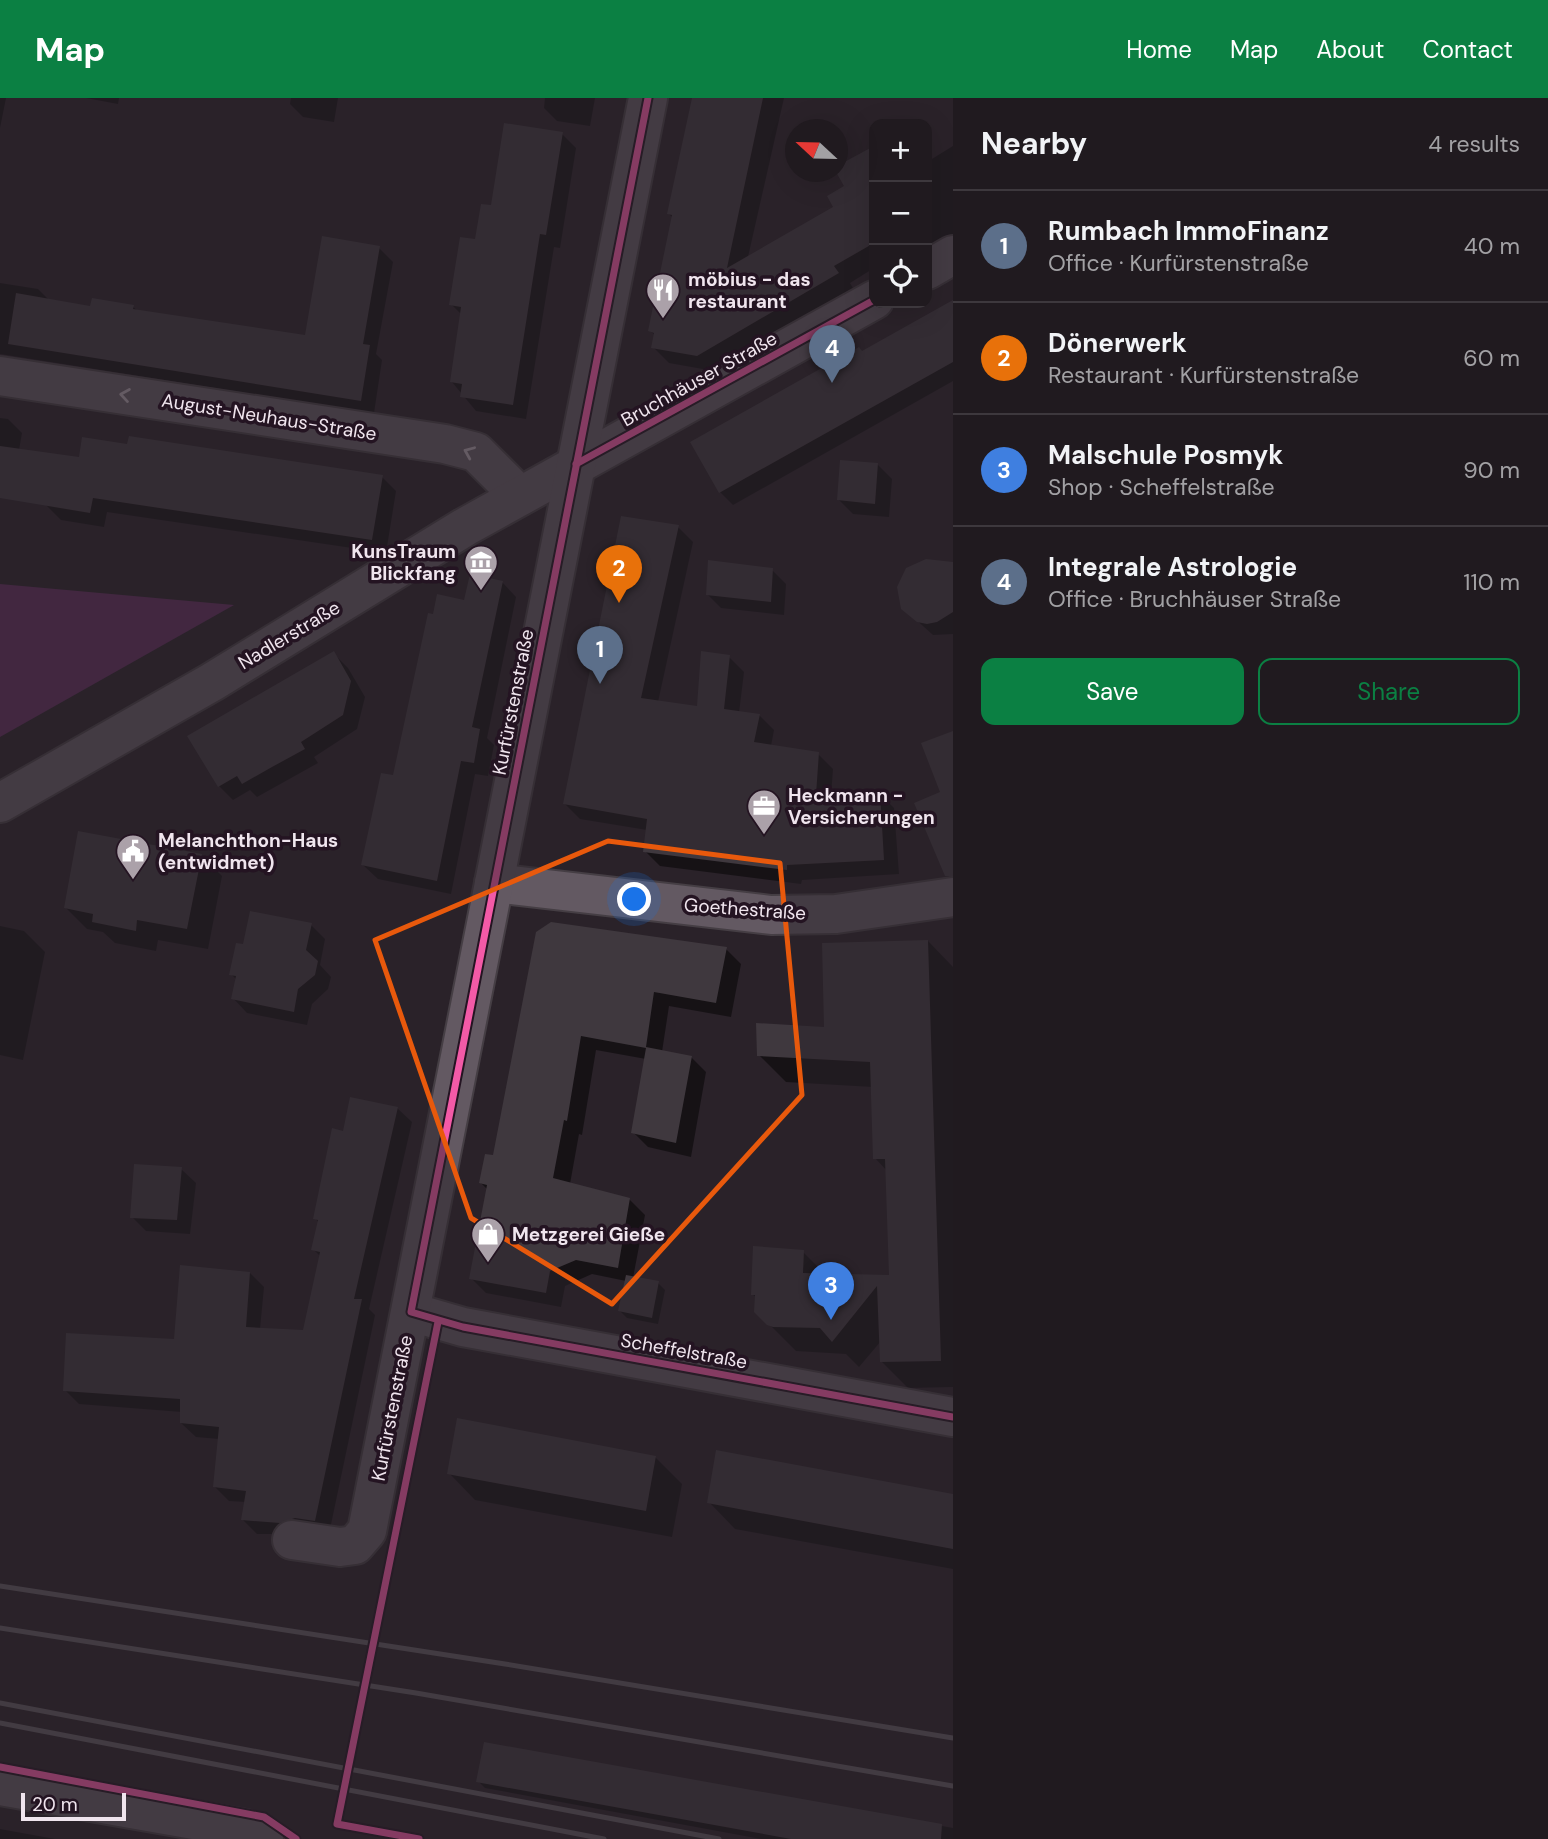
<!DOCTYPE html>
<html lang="en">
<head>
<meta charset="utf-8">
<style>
  body { margin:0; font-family:"DM Sans",sans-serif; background:#282328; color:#f1f3f6 }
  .controls { position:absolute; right:21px; top:21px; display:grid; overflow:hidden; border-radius:14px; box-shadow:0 7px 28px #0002 }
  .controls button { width:63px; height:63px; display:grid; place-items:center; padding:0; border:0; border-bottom:2px solid #3d383d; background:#201a1f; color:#f1f3f6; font:35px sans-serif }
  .compass { position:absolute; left:785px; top:21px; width:63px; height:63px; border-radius:50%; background:#201a1f; box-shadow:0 7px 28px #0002; rotate:292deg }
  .scale { position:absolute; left:21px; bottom:18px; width:105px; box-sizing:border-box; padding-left:7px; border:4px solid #f0e5ee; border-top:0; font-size:19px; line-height:24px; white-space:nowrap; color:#f0e5ee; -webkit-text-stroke:5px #241422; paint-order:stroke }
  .you { position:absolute; left:635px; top:802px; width:24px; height:24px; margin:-18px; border:5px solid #fff; border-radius:50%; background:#1a73e8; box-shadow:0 0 0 10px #1a73e833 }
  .badge { display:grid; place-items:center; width:46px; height:46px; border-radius:50%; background:#0b8043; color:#fff; font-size:23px; font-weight:700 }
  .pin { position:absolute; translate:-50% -58px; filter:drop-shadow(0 2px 4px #0008) }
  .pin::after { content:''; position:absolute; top:37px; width:24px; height:21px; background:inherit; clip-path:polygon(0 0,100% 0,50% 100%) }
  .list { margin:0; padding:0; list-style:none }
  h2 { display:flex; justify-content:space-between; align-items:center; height:91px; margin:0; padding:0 28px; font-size:30px }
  h2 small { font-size:23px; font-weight:400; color:#a2a1a4 }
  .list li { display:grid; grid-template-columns:46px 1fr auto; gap:21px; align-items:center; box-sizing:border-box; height:112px; padding:0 28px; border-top:2px solid #3d383d }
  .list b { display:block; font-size:26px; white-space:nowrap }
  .list p { margin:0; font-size:23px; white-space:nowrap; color:#a2a1a4 }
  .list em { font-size:23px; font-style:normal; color:#a2a1a4 }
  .actions { display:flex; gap:14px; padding:21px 28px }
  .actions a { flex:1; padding:16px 0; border:2px solid #0b8043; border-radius:14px; text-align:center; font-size:24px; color:#0b8043 }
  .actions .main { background:#0b8043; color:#fff }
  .icon { flex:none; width:38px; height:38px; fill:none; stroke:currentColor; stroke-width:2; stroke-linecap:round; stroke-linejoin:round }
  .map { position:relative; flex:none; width:953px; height:1741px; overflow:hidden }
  header { display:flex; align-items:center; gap:42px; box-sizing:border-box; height:98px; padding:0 35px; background:#0b8043; color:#fff }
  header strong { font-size:33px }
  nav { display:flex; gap:38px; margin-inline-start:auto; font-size:24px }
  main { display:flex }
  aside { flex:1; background:#201a1f }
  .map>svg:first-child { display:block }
</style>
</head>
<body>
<header>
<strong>Map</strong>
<nav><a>Home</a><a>Map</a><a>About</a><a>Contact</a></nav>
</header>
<main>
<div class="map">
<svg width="953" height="1741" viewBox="0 0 953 1741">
  <rect width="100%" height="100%" fill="#2a2229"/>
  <path fill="#5f2d5b" d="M0 486 234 507 0 639Z"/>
  <g fill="#0007">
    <path d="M0 0H6L0 30Z"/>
    <path d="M86 0H119L118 6Z"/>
    <path d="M291 0H338L334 24 303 19 290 6Z"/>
    <path d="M545 0H595L590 28 557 23 544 10Z"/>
    <path d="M695 0H784L748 159 836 109 866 54 874 63V170L850 185 854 192 714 273 669 265 653 249 655 237 650 233 673 120 669 116Z"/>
    <path d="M562 36 576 50 560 150 554 149 526 321 476 313 452 284 462 217 451 206 493 109Z"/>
    <path d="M953 48V138L927 153V64Z"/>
    <path d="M379 150 393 164 376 256 382 262 374 315 0 256V185L38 191 50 203 92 210 133 209 138 213 306 239Z"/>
    <path d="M953 205V283L733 407 720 394 863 254Z"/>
    <path d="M0 320 8 321 22 335 19 352 80 361 382 379 396 393 386 455 107 414 104 429 61 422 46 407 0 399Z"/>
    <path d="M877 366 892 381 889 419 853 416 839 402Z"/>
    <path d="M678 429 693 444 658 604 698 610 729 559 744 574 739 615 759 617 774 632 771 648 818 656 833 671 831 698 879 695 894 710 899 776 802 782 801 786 660 768 645 753 647 732 580 721 565 706Z"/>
    <path d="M772 472 786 486 784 517 721 510 707 496Z"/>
    <path d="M953 476V536L933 537 903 510Z"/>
    <path d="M502 484 516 499 487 640 494 647 488 678 475 676 451 796 378 781 363 767 395 679 435 518Z"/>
    <path d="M334 556 348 570 365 599 357 631 314 659 318 665 257 699 250 692 233 702 219 688Z"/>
    <path d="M201 757 222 778 208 851 158 842 156 853 115 845 103 834 87 831 66 810Z"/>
    <path d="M311 827 325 841 320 867 331 879 328 891 312 906 307 927 247 915 233 900 237 882 231 876 244 848Z"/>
    <path d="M0 828 24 833 45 854 23 962 0 957Z"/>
    <path d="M538 835 726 851 741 866 731 919 669 908 662 954 691 959 706 974 691 1059 648 1049 633 1034 646 961 596 952 582 1037 579 1036 570 1086 629 1101 645 1117 633 1180 658 1185 665 1192 658 1226 627 1220 620 1213 626 1183 592 1176 565 1188 561 1209 486 1195 471 1180 488 1092 481 1085 494 1059Z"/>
    <path d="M928 843 953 869V1289L908 1290 882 1264 881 1243 859 1269 846 1256 796 1253 756 1213 757 1200 752 1196 803 1154 826 1177 891 1178 887 1073 875 1060 873 989 786 984 759 957 826 930Z"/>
    <path d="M397 1010 412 1024 369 1211 375 1217 329 1436H257L243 1422 246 1404 229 1403 215 1389 219 1341 196 1339 181 1325 182 1314 79 1306 65 1292 176 1243 250 1175 264 1189 260 1231 305 1234 321 1159 313 1151 319 1125 315 1120 345 1035Z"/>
    <path d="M181 1071 196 1085 190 1136 146 1133 132 1119Z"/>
    <path d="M655 1359 682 1386 672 1439 475 1402 449 1375Z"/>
    <path d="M953 1398V1471L735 1431 709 1404Z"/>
    <path d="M485 1646 953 1730V1741H761L485 1690 478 1683Z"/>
    <path d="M0 1731 55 1741H0Z"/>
  </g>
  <g fill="#3f383e">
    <path d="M692 0H763L727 170 833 109 827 98 844 88 836 74 837 68 874 48V145L834 168 839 175 697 258 651 250 654 235 648 233 672 117 667 116Z"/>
    <path d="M504 25 563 34 546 137 540 136 513 307 460 299 462 286 450 284 461 209 449 207 460 139 475 141 481 106 491 107Z"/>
    <path d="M322 138 380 148 363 246 370 247 361 303 8 246 16 195 90 208 92 200 134 207 133 211 305 237Z"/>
    <path d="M953 202V264L719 395 690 344 859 249 862 253Z"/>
    <path d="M129 338 383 377 372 442 93 400 90 415 0 400V348L79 359 82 339 127 346Z"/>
    <path d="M840 362 878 365 875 406 837 402Z"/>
    <path d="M621 418 679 427 641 600 697 608 701 553 730 557 724 611 760 616 754 644 819 654 816 697 880 693 884 762 787 767V772L643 754 647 721 563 706Z"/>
    <path d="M926 461 953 464V514L937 524 927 526 917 524 901 511 897 489 906 470Z"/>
    <path d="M708 462 773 470 771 504 706 497Z"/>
    <path d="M470 476 503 483 472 629 480 631 474 665 461 663 437 783 361 767 381 675 393 677 428 515 433 516 437 496 464 502Z"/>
    <path d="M334 553 351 583 343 617 301 644 305 651 272 669 242 686 237 678 218 689 187 638Z"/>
    <path d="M953 633V778H945L914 705 940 694 921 645Z"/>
    <path d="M78 733 202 756 187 831 137 822 136 833 92 824 93 816 64 810Z"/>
    <path d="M250 813 312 825 306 852 318 863 315 877 298 891 294 914 231 901 236 878 229 877 236 845 243 846Z"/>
    <path d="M551 824 727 849 716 905 654 894 646 949 692 958 676 1045 631 1035 646 950 581 938 567 1023 564 1022 553 1080 630 1100 618 1170 576 1162 550 1173 546 1195 469 1181 487 1087 479 1085 485 1056 493 1057 536 834Z"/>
    <path d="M928 842 941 1263 880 1264 877 1188 832 1244 820 1230 773 1229 767 1227 754 1214 755 1197H751L753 1148 804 1152 803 1175 889 1177 885 1061H873L870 964 757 958 756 925 824 929 822 845Z"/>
    <path d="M350 999 398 1009 354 1201H362L315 1423 295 1420 280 1425 241 1422 246 1393 213 1389 219 1329 180 1325V1301L63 1293 66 1235 174 1241 180 1167 250 1174 246 1229 303 1232 320 1154 311 1152 318 1122 313 1121 332 1030 343 1033Z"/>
    <path d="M134 1066 182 1069 177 1122 130 1120Z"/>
    <path d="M626 1177 659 1183 652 1220 618 1213Z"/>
    <path d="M457 1320 656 1358 646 1413 447 1376Z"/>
    <path d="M716 1352 953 1396V1451L707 1405Z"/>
    <path d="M484 1644 942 1726 941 1741H791L476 1684Z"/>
  </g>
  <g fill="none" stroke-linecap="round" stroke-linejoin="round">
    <g stroke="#453e44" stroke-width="42">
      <g id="minor">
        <path d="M927 172 953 157"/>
        <path d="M0 278 445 346 476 354 520 398"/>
        <path d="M0 705 212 584 465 429 874 202"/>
        <path d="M494 785 771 817 836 816 953 799"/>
        <path d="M411 1214 463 1229 953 1319"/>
        <path d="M292 1442 340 1449 355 1447 367 1433 648 0"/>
        <path d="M0 1688 245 1731 264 1741"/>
      </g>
    </g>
    <use href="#minor" stroke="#635962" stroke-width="38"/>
    <g stroke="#60595f" stroke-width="5">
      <path d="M0 1488 505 1566 953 1640"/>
      <path d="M0 1530 416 1595 953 1688"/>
      <path d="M0 1605 719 1741"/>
      <path d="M0 1625 604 1741"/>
    </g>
    <g stroke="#241422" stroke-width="11">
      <g id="cycleway">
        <path d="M648 0 411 1214 463 1229 953 1319"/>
        <path d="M576 366 874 202"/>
        <path d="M0 1669 264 1719 296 1741"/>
        <path d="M419 1741 337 1726 438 1224"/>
      </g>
    </g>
    <use href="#cycleway" stroke="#f35aa7" stroke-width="7"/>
  </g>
  <defs><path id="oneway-chevron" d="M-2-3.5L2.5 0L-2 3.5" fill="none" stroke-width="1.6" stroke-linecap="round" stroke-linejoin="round" transform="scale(1.75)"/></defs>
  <g stroke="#aa9fa8">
    <use href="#oneway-chevron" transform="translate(125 297) rotate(-171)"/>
    <use href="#oneway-chevron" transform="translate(469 354) rotate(-157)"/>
  </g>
  <path d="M0 0H953V1741H0ZM608 743 780 765 802 997 612 1206 471 1120 375 842Z" fill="#2a2229" fill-opacity=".55" fill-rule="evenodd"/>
  <path fill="none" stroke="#e8590c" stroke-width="5" stroke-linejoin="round" d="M608 743 780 765 802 997 612 1206 471 1120 375 842Z"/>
  <defs>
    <g id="restaurant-pin" transform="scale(1.75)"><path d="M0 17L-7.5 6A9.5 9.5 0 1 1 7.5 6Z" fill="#aba1a9" stroke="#241422"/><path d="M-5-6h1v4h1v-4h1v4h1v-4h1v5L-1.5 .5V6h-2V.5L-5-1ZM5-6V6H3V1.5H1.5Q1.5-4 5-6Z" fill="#fff"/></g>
    <g id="museum-pin" transform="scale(1.75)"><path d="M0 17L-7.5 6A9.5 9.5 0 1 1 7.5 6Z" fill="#aba1a9" stroke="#241422"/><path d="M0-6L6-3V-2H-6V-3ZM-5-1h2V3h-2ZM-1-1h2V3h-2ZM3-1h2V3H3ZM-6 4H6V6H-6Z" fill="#fff"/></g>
    <g id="office-pin" transform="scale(1.75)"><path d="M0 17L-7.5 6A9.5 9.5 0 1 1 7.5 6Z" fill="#aba1a9" stroke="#241422"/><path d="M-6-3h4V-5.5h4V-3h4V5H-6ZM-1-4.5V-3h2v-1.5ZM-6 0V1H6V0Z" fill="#fff"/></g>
    <g id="civic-pin" transform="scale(1.75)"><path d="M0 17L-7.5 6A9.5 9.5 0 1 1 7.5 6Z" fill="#aba1a9" stroke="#241422"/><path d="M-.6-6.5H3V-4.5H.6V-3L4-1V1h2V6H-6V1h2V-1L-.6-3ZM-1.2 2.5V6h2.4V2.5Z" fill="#fff"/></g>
    <g id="shop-pin" transform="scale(1.75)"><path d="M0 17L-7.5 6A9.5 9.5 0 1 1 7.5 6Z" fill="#aba1a9" stroke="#241422"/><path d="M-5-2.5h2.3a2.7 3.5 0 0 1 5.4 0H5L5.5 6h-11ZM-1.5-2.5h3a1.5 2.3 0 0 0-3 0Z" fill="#fff"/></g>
  </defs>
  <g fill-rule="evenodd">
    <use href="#restaurant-pin" x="663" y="192"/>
    <use href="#museum-pin" x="481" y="464"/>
    <use href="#office-pin" x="764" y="708"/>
    <use href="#civic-pin" x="133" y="753"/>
    <use href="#shop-pin" x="488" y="1136"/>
  </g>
  <g text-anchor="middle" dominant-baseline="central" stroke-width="7" stroke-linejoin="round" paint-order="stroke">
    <g font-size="19" font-weight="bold" fill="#f0e5ee" stroke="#241422" text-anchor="start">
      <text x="688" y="181">möbius - das<tspan x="688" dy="22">restaurant</tspan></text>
      <text x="456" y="453" text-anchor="end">KunsTraum<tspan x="456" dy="22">Blickfang</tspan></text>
      <text x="788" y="697">Heckmann -<tspan x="788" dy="22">Versicherungen</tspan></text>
      <text x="158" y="742">Melanchthon-Haus<tspan x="158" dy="22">(entwidmet)</tspan></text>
      <text x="512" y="1136">Metzgerei Gieße</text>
    </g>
    <g font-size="19" fill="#f0e5ee" stroke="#241422">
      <text transform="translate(699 281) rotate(-29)">Bruchhäuser Straße</text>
      <text transform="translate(269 319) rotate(9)">August-Neuhaus-Straße</text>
      <text transform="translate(289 537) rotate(-31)">Nadlerstraße</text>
      <text transform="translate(513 604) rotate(-79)">Kurfürstenstraße</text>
      <text transform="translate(745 811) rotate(4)">Goethestraße</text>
      <text transform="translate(684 1253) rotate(10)">Scheffelstraße</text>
      <text transform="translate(392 1310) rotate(-79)">Kurfürstenstraße</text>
    </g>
  </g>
</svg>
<div class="controls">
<button>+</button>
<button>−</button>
<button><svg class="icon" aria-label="locate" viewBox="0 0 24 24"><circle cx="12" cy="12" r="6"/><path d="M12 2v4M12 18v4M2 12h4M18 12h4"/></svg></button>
</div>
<svg class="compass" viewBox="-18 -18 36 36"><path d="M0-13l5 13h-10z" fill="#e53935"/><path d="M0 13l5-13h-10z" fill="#a2a1a4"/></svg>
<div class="scale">20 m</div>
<div class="you"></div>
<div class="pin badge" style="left:600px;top:586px;background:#5c6f8a">1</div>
<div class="pin badge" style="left:619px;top:505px;background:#e8710a">2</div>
<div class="pin badge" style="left:831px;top:1222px;background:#3f7fe0">3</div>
<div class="pin badge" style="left:832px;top:285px;background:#5c6f8a">4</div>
</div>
<aside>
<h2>Nearby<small>4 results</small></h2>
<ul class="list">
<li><span class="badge" style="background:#5c6f8a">1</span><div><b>Rumbach ImmoFinanz</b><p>Office · Kurfürstenstraße</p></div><em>40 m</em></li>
<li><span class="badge" style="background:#e8710a">2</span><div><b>Dönerwerk</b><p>Restaurant · Kurfürstenstraße</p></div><em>60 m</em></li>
<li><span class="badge" style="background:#3f7fe0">3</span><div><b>Malschule Posmyk</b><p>Shop · Scheffelstraße</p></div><em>90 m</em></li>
<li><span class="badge" style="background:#5c6f8a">4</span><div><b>Integrale Astrologie</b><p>Office · Bruchhäuser Straße</p></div><em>110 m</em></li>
</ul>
<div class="actions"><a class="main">Save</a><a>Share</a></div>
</aside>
</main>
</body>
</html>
